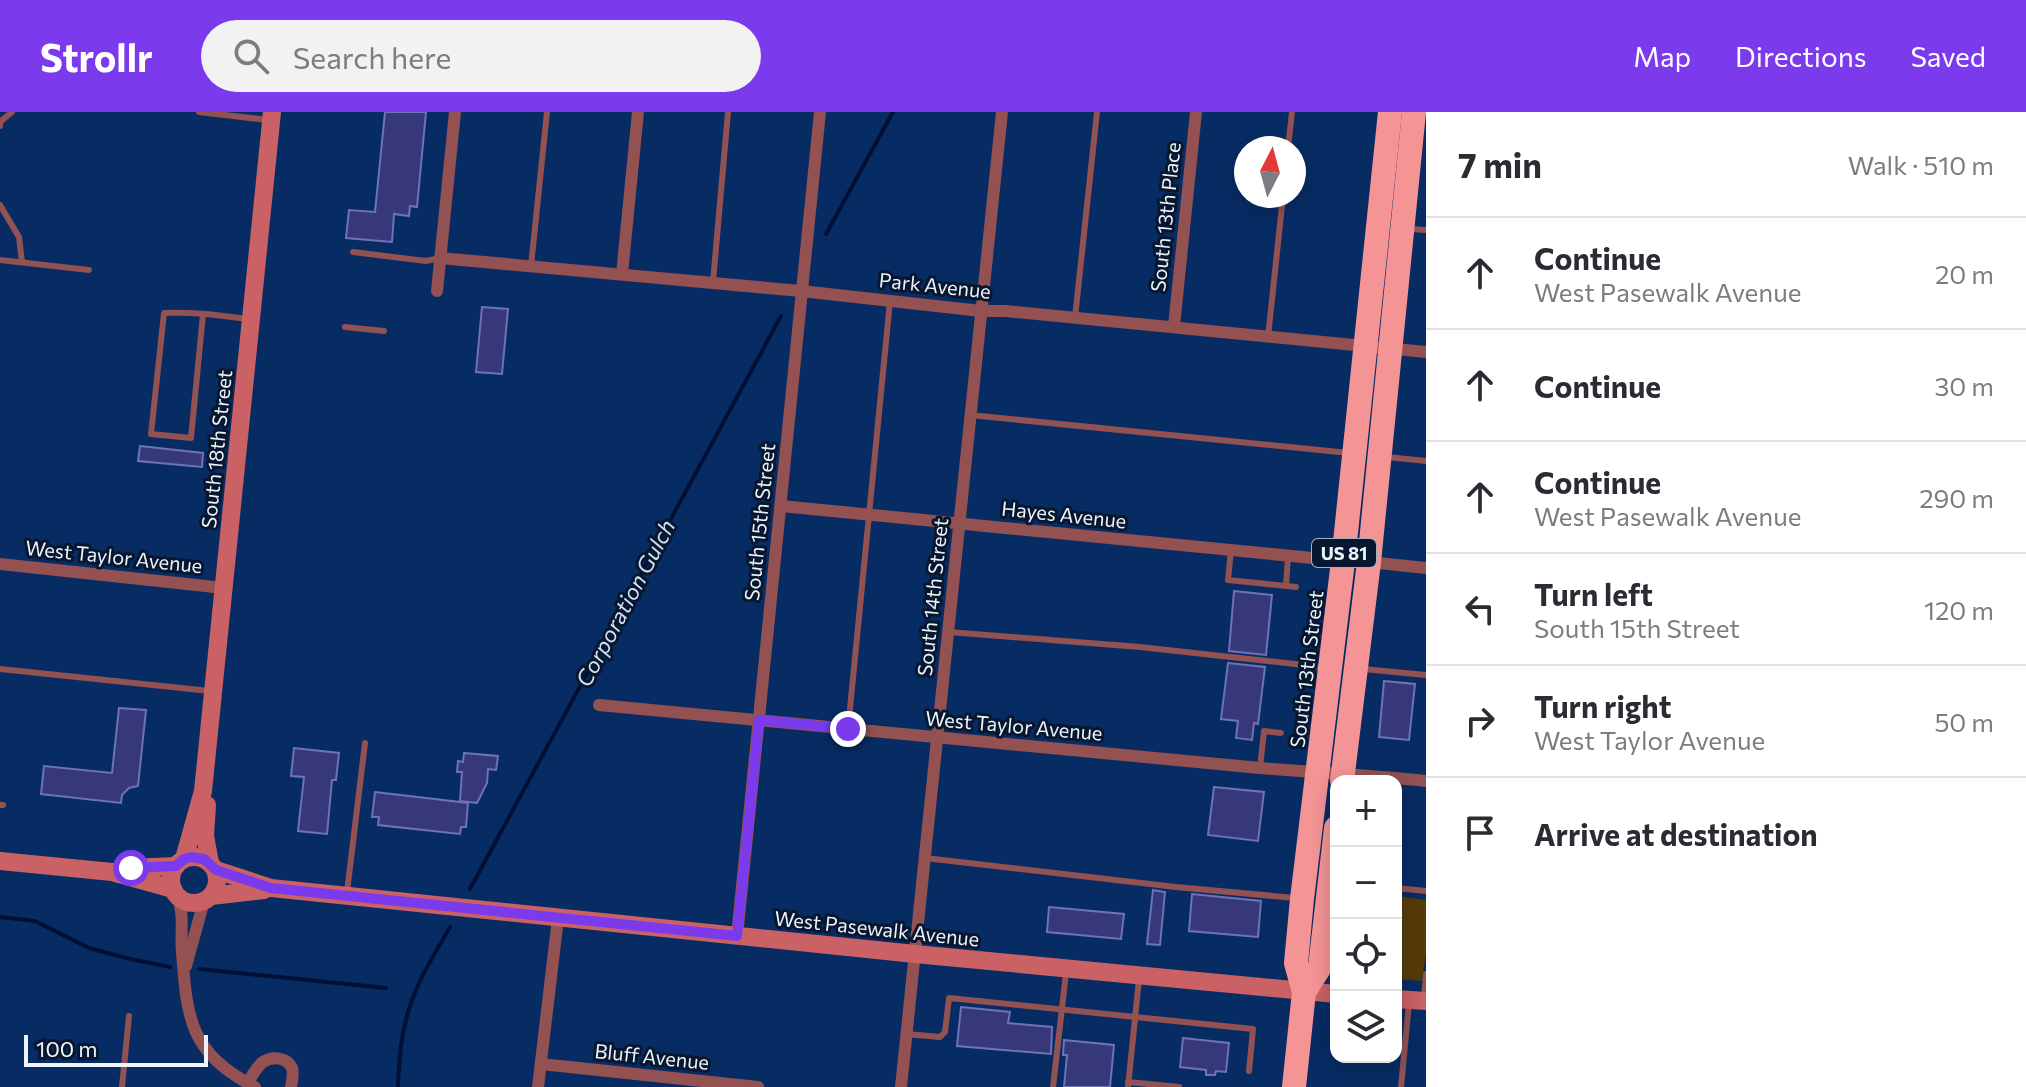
<!DOCTYPE html>
<html lang="en">
<head>
<meta charset="utf-8">
<style>
  body { margin:0; font-family:Commissioner,sans-serif; background:#f2f2f3; color:#2b2b33 }
  .controls { position:absolute; right:24px; bottom:24px; display:grid; overflow:hidden; border-radius:16px; box-shadow:0 4px 20px #0003 }
  .controls button { width:72px; height:72px; display:grid; place-items:center; padding:0; border:0; border-bottom:2px solid #e1e1e2; background:#fff; color:#2b2b33; font:40px sans-serif }
  .compass { position:absolute; left:1234px; top:24px; width:72px; height:72px; border-radius:50%; background:#fff; box-shadow:0 4px 20px #0003; rotate:6deg }
  .scale { position:absolute; left:24px; bottom:20px; width:184px; box-sizing:border-box; padding-left:8px; border:4px solid #eef3fa; border-top:0; font-size:22px; line-height:28px; white-space:nowrap; color:#eef3fa; -webkit-text-stroke:6px #071730; paint-order:stroke }
  .stop { position:absolute; width:24px; height:24px; margin:-18px; border:6px solid #7c3aed; border-radius:50%; background:#fff }
  .stop.end { background:#7c3aed; border-color:#fff; box-shadow:0 2px 8px #0008 }
  .list { margin:0; padding:0; list-style:none }
  h2 { display:flex; justify-content:space-between; align-items:center; height:104px; margin:0; padding:0 32px; font-size:34px }
  h2 small { font-size:26px; font-weight:400; color:#7c7c81 }
  .list li { display:grid; grid-template-columns:52px 1fr auto; gap:24px; align-items:center; box-sizing:border-box; height:112px; padding:0 32px; border-top:2px solid #e1e1e2 }
  .list b { display:block; font-size:30px; white-space:nowrap }
  .list p { margin:0; font-size:26px; white-space:nowrap; color:#7c7c81 }
  .list em { font-size:26px; font-style:normal; color:#7c7c81 }
  .icon { flex:none; width:44px; height:44px; fill:none; stroke:currentColor; stroke-width:2; stroke-linecap:round; stroke-linejoin:round }
  .map { position:relative; flex:none; width:1426px; height:975px; overflow:hidden }
  header { display:flex; align-items:center; gap:48px; box-sizing:border-box; height:112px; padding:0 40px; background:#7c3aed; color:#fff }
  header strong { font-size:38px }
  nav { display:flex; gap:44px; margin-inline-start:auto; font-size:28px }
  .search { width:560px; height:72px; background:#f2f2f3; display:flex; align-items:center; gap:20px; box-sizing:border-box; padding:0 28px; border-radius:44px; color:#7c7c81; font-size:30px }
  main { display:flex }
  aside { flex:1; background:#fff }
  .map>svg:first-child { display:block }
</style>
</head>
<body>
<header>
<strong>Strollr</strong>
<div class="search"><svg class="icon" aria-label="search" viewBox="0 0 24 24"><circle cx="10" cy="10" r="6"/><path d="M15 15l6 6"/></svg>Search here</div>
<nav><a>Map</a><a>Directions</a><a>Saved</a></nav>
</header>
<main>
<div class="map">
<svg width="1426" height="975" viewBox="0 0 1426 975">
  <rect width="100%" height="100%" fill="#072c64"/>
  <path fill="#543b08" d="M1396 784 1426 788V840L1422 869 1396 867Z"/>
  <g fill="none" stroke-linecap="round" stroke-linejoin="round">
    <g stroke="#000f36" stroke-width="4">
      <path d="M826 122 893 0"/>
      <path d="M470 777 781 204"/>
      <path d="M0 805 35 809 89 836 130 847 170 855"/>
      <path d="M199 857 386 876"/>
      <path d="M398 975C399 947 401 921 410 894 419 866 436 840 450 815"/>
    </g>
  </g>
  <g fill="#373879" stroke="#6d72b9" stroke-width="2">
    <path d="M385 0H426L417 95 410 94 409 104 394 102 392 130 346 126 349 98 375 100Z"/>
    <path d="M482 195 508 197 502 262 476 260Z"/>
    <path d="M140 334 203 341 202 355 138 349Z"/>
    <path d="M1234 479 1272 483 1266 543 1229 539Z"/>
    <path d="M1228 551 1265 555 1258 612 1254 611 1252 628 1236 626 1238 609 1221 607Z"/>
    <path d="M1384 569 1415 572 1409 628 1379 625Z"/>
    <path d="M119 596 146 598 138 674 129 676 122 683 121 691 41 682 44 654 112 661Z"/>
    <path d="M294 636 339 641 336 668H332L327 722 298 719 304 665 291 664Z"/>
    <path d="M464 641 498 644 496 658 488 657 487 671 477 691 460 689 462 660H457L458 649 463 650Z"/>
    <path d="M1214 675 1264 680 1258 729 1208 723Z"/>
    <path d="M375 680 468 691 466 715H461L460 722 378 713 379 705H372Z"/>
    <path d="M1153 778 1165 780 1160 833 1147 832Z"/>
    <path d="M1192 782 1261 789 1258 825 1189 819Z"/>
    <path d="M1049 795 1124 802 1121 827 1047 820Z"/>
    <path d="M961 895 1010 900 1008 911 1052 915 1051 942 957 934Z"/>
    <path d="M1183 926 1229 931 1226 960 1216 959 1215 963H1206V958L1180 955Z"/>
    <path d="M1064 928 1114 933 1110 975H1064L1067 943H1063Z"/>
  </g>
  <g fill="none" stroke-linecap="round" stroke-linejoin="round">
    <g stroke="#935152" stroke-width="6">
      <path d="M199 0 268 8"/>
      <path d="M0 14V10L12 0"/>
      <path d="M1288 36 1292 0"/>
      <path d="M0 93 19 125 22 150"/>
      <path d="M1410 117 1426 118"/>
      <path d="M353 140 426 149 440 146"/>
      <path d="M0 148 89 158"/>
      <path d="M531 154 547 0"/>
      <path d="M713 170 728 0"/>
      <path d="M203 202 191 326 151 322 164 201C179 200 193 201 207 202L248 207"/>
      <path d="M1075 206 1097 0"/>
      <path d="M345 215 384 219"/>
      <path d="M1268 225 1283 84"/>
      <path d="M970 303 1349 341"/>
      <path d="M1387 345 1426 349"/>
      <path d="M1231 438 1228 468 1296 475"/>
      <path d="M1286 474 1288 444"/>
      <path d="M949 520 1140 535 1323 555"/>
      <path d="M0 557 210 579"/>
      <path d="M1363 557 1426 563"/>
      <path d="M848 617 890 189"/>
      <path d="M1260 656 1264 619 1281 621"/>
      <path d="M0 693H3"/>
      <path d="M925 746 1176 775 1295 786"/>
      <path d="M1396 776 1426 779"/>
      <path d="M347 780 365 631"/>
      <path d="M1424 886 1426 862"/>
      <path d="M906 922 940 925 945 920 949 886 1253 917 1249 959"/>
      <path d="M1128 970 1179 975"/>
      <path d="M122 975 129 904"/>
      <path d="M1053 975 1066 861"/>
      <path d="M1128 975 1139 867"/>
      <path d="M1401 975 1409 891"/>
    </g>
    <g stroke="#935152" stroke-width="12">
      <path d="M440 146 801 179 981 199H1005L1426 240"/>
      <path d="M622 162 638 0"/>
      <path d="M437 179 455 0"/>
      <path d="M1174 214 1196 0"/>
      <path d="M781 394 1343 449"/>
      <path d="M1369 450 1426 456"/>
      <path d="M0 452 224 476"/>
      <path d="M599 593 1260 656C1316 661 1371 663 1426 669"/>
      <path d="M177 784C185 803 180 821 182 840 187 908 190 941 255 975"/>
      <path d="M737 824 820 0"/>
      <path d="M186 854 204 789"/>
      <path d="M541 952 758 975"/>
      <path d="M248 971C252 964 256 955 263 950 272 944 287 945 292 956 294 962 292 969 291 975"/>
      <path d="M538 975 558 806"/>
      <path d="M901 975 1002 0"/>
    </g>
    <g stroke="#c96165" stroke-width="18">
      <path d="M207 693 205 724 210 751"/>
      <circle cx="194" cy="768" r="23"/>
      <path d="M184 747 203 679 272 0"/>
      <path d="M0 749 112 760 173 777"/>
      <path d="M216 758 271 776 915 842 1336 882"/>
      <path d="M119 759 131 756 176 754"/>
      <path d="M211 784 264 778"/>
      <path d="M1396 887 1426 889"/>
    </g>
    <g stroke="#f49495" stroke-width="24">
      <path d="M1342 669 1369 450 1414 0"/>
      <path d="M1304 880 1320 855 1336 716"/>
      <path d="M1294 975 1304 880 1296 851 1302 787 1343 449 1390 0"/>
    </g>
  </g>
  <g fill="none" stroke-linecap="round" stroke-linejoin="round">
    <path stroke="#7c3aed" stroke-width="10" d="M131 756 176 754 184 747 191 745 204 747 216 758 271 776 737 824 759 608 848 617"/>
  </g>
  <g text-anchor="middle" dominant-baseline="central" stroke-width="6" stroke-linejoin="round" paint-order="stroke">
    <rect fill="#071730" stroke="#a9b1bd" stroke-width="2" x="1312" y="427" width="64" height="28" rx="6"/>
    <g font-size="18" font-weight="bold" fill="#eef3fa">
      <text x="1344" y="441">US 81</text>
    </g>
    <g font-size="20" fill="#eef3fa" stroke="#071730">
      <text transform="translate(1165 105) rotate(-84)">South 13th Place</text>
      <text transform="translate(935 173) rotate(6)">Park Avenue</text>
      <text transform="translate(216 337) rotate(-84)">South 18th Street</text>
      <text transform="translate(1064 402) rotate(6)">Hayes Avenue</text>
      <text transform="translate(759 410) rotate(-84)">South 15th Street</text>
      <text transform="translate(114 444) rotate(6)">West Taylor Avenue</text>
      <text transform="translate(932 485) rotate(-84)">South 14th Street</text>
      <text transform="translate(1306 557) rotate(-83)">South 13th Street</text>
      <text transform="translate(1014 613) rotate(5)">West Taylor Avenue</text>
      <text transform="translate(877 816) rotate(6)">West Pasewalk Avenue</text>
      <text transform="translate(652 944) rotate(6)">Bluff Avenue</text>
    </g>
    <g font-size="22" font-style="italic" fill="#d4e1f7" stroke="#071730">
      <text transform="translate(625 491) rotate(-62)">Corporation Gulch</text>
    </g>
  </g>
</svg>
<div class="controls">
<button>+</button>
<button>−</button>
<button><svg class="icon" aria-label="locate" viewBox="0 0 24 24"><circle cx="12" cy="12" r="6"/><path d="M12 2v4M12 18v4M2 12h4M18 12h4"/></svg></button>
<button><svg class="icon" aria-label="layers" viewBox="0 0 24 24"><path d="M12 4l9 5-9 5-9-5zM3 14l9 5 9-5"/></svg></button>
</div>
<svg class="compass" viewBox="-18 -18 36 36"><path d="M0-13l5 13h-10z" fill="#e53935"/><path d="M0 13l5-13h-10z" fill="#7c7c81"/></svg>
<div class="scale">100 m</div>
<div class="stop" style="left:131px;top:756px"></div>
<div class="stop end" style="left:848px;top:617px"></div>
</div>
<aside>
<h2>7 min<small>Walk · 510 m</small></h2>
<ul class="list">
<li><svg class="icon" aria-label="ahead" viewBox="0 0 24 24"><path d="M12 20V5M6 11l6-6 6 6"/></svg><div><b>Continue</b><p>West Pasewalk Avenue</p></div><em>20 m</em></li>
<li><svg class="icon" aria-label="ahead" viewBox="0 0 24 24"><path d="M12 20V5M6 11l6-6 6 6"/></svg><div><b>Continue</b></div><em>30 m</em></li>
<li><svg class="icon" aria-label="ahead" viewBox="0 0 24 24"><path d="M12 20V5M6 11l6-6 6 6"/></svg><div><b>Continue</b><p>West Pasewalk Avenue</p></div><em>290 m</em></li>
<li><svg class="icon" aria-label="left" viewBox="0 0 24 24"><path d="M17 20v-9H6M10 6l-5 5 5 5"/></svg><div><b>Turn left</b><p>South 15th Street</p></div><em>120 m</em></li>
<li><svg class="icon" aria-label="right" viewBox="0 0 24 24"><path d="M7 20v-9h11M14 6l5 5-5 5"/></svg><div><b>Turn right</b><p>West Taylor Avenue</p></div><em>50 m</em></li>
<li><svg class="icon" aria-label="arrive" viewBox="0 0 24 24"><path d="M6 21V4h12l-3 4 3 4H6"/></svg><div><b>Arrive at destination</b></div></li>
</ul>
</aside>
</main>
</body>
</html>
